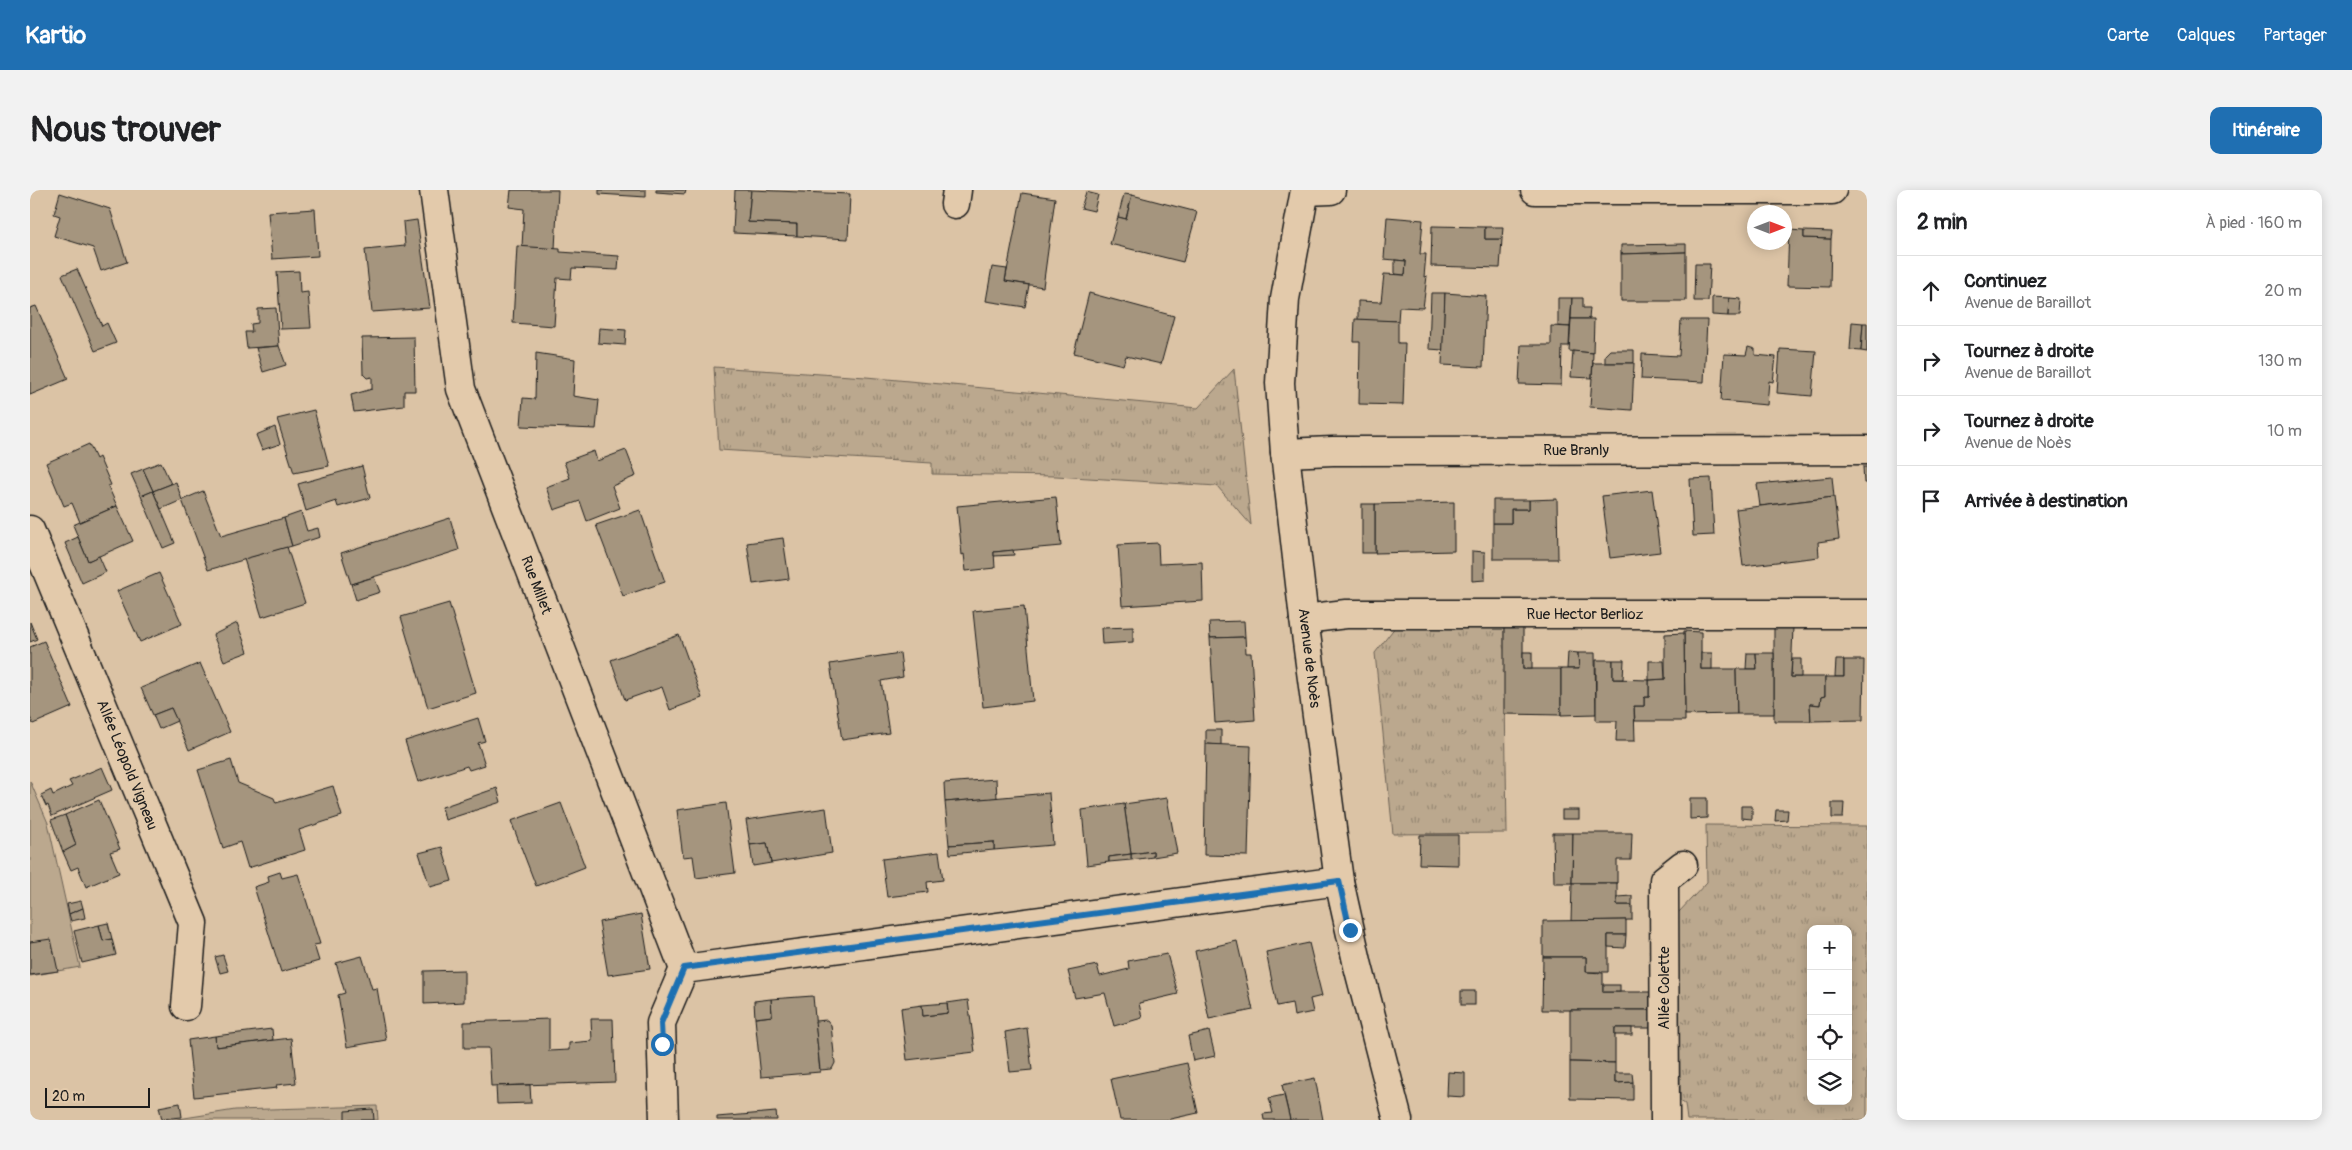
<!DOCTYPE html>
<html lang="fr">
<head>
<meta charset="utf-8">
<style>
  body { margin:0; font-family:Pangolin,sans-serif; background:#f2f2f2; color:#202124 }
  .controls { position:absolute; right:15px; bottom:15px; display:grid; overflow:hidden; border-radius:10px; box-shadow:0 2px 12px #0003 }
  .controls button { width:45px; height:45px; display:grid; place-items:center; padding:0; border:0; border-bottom:1px solid #e0e0e0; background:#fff; color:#202124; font:25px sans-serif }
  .compass { position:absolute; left:1717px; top:15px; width:45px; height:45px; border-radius:50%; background:#fff; box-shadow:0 2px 12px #0003; rotate:90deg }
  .scale { position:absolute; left:15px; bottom:12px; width:105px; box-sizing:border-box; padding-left:5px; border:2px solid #1c1c1c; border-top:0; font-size:14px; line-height:18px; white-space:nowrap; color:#1c1c1c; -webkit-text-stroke:4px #e3caab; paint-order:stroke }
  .stop { position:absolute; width:15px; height:15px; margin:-11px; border:4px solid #1f6fb2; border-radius:50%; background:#fff }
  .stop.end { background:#1f6fb2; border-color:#fff; box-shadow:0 1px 5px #0008 }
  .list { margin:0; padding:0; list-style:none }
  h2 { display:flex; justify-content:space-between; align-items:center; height:65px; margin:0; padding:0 20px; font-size:21px }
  h2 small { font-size:16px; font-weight:400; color:#757577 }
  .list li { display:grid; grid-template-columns:32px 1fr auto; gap:15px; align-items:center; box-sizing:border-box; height:70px; padding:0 20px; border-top:1px solid #e0e0e0 }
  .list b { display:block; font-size:19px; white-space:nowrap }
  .list p { margin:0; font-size:16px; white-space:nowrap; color:#757577 }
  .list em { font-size:16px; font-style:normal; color:#757577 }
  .icon { flex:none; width:28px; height:28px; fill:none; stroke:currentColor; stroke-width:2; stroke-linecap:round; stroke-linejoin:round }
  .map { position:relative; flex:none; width:1837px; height:930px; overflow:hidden; border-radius:10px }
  header { display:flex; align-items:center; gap:30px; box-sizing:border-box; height:70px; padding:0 25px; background:#1f6fb2; color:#fff }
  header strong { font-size:24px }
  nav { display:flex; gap:28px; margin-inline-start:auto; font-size:18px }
  .intro { display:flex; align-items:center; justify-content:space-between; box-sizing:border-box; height:120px; padding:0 30px }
  h1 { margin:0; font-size:35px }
  .button { padding:12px 22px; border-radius:10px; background:#1f6fb2; color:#fff; font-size:18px; font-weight:700 }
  main { display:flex; gap:30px; padding:0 30px }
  aside { flex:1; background:#fff; border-radius:10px; box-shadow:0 2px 12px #0003 }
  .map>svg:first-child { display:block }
</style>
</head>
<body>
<header>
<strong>Kartio</strong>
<nav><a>Carte</a><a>Calques</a><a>Partager</a></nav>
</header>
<div class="intro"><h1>Nous trouver</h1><a class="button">Itinéraire</a></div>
<main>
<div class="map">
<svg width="1837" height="930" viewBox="0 0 1837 930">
  <defs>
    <pattern id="grass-tufts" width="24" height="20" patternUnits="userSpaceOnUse" patternTransform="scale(1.25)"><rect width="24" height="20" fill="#bba88e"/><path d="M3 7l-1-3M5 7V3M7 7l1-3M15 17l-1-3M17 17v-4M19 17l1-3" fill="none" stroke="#978873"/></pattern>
  </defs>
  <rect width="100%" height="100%" fill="#dbc3a5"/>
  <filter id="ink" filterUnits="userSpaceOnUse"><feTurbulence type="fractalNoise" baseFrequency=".02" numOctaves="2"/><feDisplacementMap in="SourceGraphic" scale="10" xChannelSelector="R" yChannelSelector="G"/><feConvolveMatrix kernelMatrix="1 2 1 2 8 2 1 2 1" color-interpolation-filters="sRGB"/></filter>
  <g filter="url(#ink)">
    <g fill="url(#grass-tufts)" stroke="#6c6255" fill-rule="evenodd">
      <path d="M684 177 836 187 1168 218 1204 179 1221 335 1187 296 1026 286 902 284V273L689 260Z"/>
      <path d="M1366 436 1474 437 1477 643 1363 644 1345 463Z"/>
      <path d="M1676 635 1837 636V930H1657L1655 914 1650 911 1648 723 1677 692ZM1781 739H1818V911H1781Z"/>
    </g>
    <g fill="#bba88e" stroke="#6c6255">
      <path d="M0 591 18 633 50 777 0 786Z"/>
      <path d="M347 916 348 930H142L205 920Z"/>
    </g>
    <g fill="#a5957e" stroke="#1c1c1c">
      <path d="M481 0H528L525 59 492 57 494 19 479 17Z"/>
      <path d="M569 0H616V7L569 4Z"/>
      <path d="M626 0H656L655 4 626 2Z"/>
      <path d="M705 0H721L718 32 767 34V46L703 43Z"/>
      <path d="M721 0 820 4 818 49 767 46V34L718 32Z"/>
      <path d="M1056 2 1068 5 1064 21 1051 18Z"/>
      <path d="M30 3 80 19 97 72 71 81 63 58 24 46 30 26 24 24Z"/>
      <path d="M992 3 1025 8 1013 97 975 91Z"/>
      <path d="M1094 4 1102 5 1096 29 1088 27Z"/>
      <path d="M1102 5 1167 22 1153 72 1080 54 1088 27 1096 29Z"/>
      <path d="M285 19 288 66 242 69 238 22Z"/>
      <path d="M1357 27 1393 30 1390 64H1396L1394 87 1397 86 1393 118 1369 117 1368 131 1328 130V111L1351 112 1354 84 1375 85 1376 71 1354 69Z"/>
      <path d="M387 30 400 118 342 122 335 60 375 56 373 32Z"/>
      <path d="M1402 36 1455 37V49H1472L1470 78 1401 76Z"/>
      <path d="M1455 37H1473L1472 49H1455Z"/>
      <path d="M1759 40 1774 41V48L1801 49 1800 97 1757 96Z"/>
      <path d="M1774 41 1802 42 1801 49 1774 48Z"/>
      <path d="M1656 54V62L1591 64V55Z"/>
      <path d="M487 56 530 59V62L589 66 588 80 542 78 541 89 527 88 524 136 483 133Z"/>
      <path d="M1656 62V111H1591V64Z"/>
      <path d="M1365 70 1376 71 1375 85 1365 84Z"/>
      <path d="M1665 74H1680L1678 111H1664Z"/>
      <path d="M962 77 977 79 975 91 999 95 995 117 956 111Z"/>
      <path d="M47 79 72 136 77 133 86 153 65 161 32 85Z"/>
      <path d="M269 81 270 103 278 102 281 138 251 139 247 82Z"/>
      <path d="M1059 103 1144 126 1131 174 1096 166 1093 175 1044 163Z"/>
      <path d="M1401 103H1415L1413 160 1399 159Z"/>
      <path d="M1415 103 1456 106 1453 177 1412 175Z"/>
      <path d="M1682 107 1699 108 1698 126 1682 125Z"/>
      <path d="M1528 108H1542L1540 137 1528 136Z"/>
      <path d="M1542 108H1553V118H1560L1559 129H1541Z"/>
      <path d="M1699 108 1711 109 1710 126H1698Z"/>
      <path d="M6 116 38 189 0 205V118Z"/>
      <path d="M246 118 249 156 217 158 215 142H222L221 134 228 133V119Z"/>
      <path d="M1325 129 1368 131V153H1375L1373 215 1329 214 1330 152H1324Z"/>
      <path d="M1541 129H1564L1563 163 1539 161Z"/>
      <path d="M1651 130H1677L1674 192 1611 189 1612 164 1649 166Z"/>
      <path d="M1822 132 1833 133 1831 161 1820 160Z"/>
      <path d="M1833 133H1837V162L1831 161Z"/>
      <path d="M1521 136 1540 137 1539 156H1532L1531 195 1489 194 1491 155H1521Z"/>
      <path d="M569 138 596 140 595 155 568 153Z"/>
      <path d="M384 147 385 201H374V216L324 222 321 205 342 199V187L337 188 333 184 332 148Z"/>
      <path d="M249 156 256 175 233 182 226 158Z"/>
      <path d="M1718 157 1725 159V165L1746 167 1743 192 1739 191 1737 215 1691 211 1694 164 1716 165Z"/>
      <path d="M1750 159 1786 161 1782 206 1747 203Z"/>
      <path d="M1580 160H1604V173H1575V165Z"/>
      <path d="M1543 161 1563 163 1562 188 1541 187Z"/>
      <path d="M506 163 545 169 543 206 569 210 566 239 491 236 493 208 505 209Z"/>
      <path d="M1563 173H1604L1602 220 1560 217Z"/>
      <path d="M284 220 299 276 264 283 247 229Z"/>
      <path d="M245 237 250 254 232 260 226 245Z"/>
      <path d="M59 254 66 269 69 267 81 295 78 296 87 316 50 332 42 313 34 316 16 273Z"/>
      <path d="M596 260 606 286 582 296 590 318 557 331 550 311 524 320 516 297 540 288 534 272 564 261 567 271Z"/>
      <path d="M131 272 141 294 123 301 113 279Z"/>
      <path d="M332 276 340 308 308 317 306 311 276 321 268 294Z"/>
      <path d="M1833 277H1837V293H1834Z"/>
      <path d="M113 279 123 301 111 306 101 284Z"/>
      <path d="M1802 287 1804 307 1730 316 1727 294Z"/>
      <path d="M1681 288 1684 345 1663 346 1660 289Z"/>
      <path d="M146 292 152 310 131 319 123 301Z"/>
      <path d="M1622 300 1630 362 1580 368 1572 306Z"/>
      <path d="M123 301 145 353 133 358 111 306Z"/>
      <path d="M173 301 191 346 254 328 262 356 178 380 152 310Z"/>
      <path d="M1026 307 1031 356 964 362 965 378 936 381 934 364 932 365 927 316Z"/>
      <path d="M1804 307 1809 349 1788 352 1789 367 1713 376 1706 319Z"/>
      <path d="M1527 309 1528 369H1463V333H1481V319H1499V310Z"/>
      <path d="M1463 310H1499V319H1481V333H1463Z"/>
      <path d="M1424 312V361L1345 363V314Z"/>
      <rect x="1332" y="314" width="13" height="49"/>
      <path d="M87 316 103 351 58 371 43 335Z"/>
      <path d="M610 320 635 392 593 406 566 335Z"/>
      <path d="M271 322 277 341 288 338 290 347 262 356 254 328Z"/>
      <path d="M420 328 429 360 321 394 311 363Z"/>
      <path d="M48 347 58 371 69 366 76 382 52 393 35 353Z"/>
      <path d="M753 348 759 389 723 394 717 353Z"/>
      <path d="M1128 353 1129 374 1172 372 1173 411 1092 416 1088 355Z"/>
      <path d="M257 357 275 413 232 427 214 369Z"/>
      <path d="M983 360 984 365 964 366V362Z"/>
      <path d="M1442 361 1455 362V390L1442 391Z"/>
      <path d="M129 383 152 434 110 452 87 401Z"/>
      <path d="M344 387 350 402 326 410 321 394Z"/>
      <path d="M419 413 446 503 398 518 371 427Z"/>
      <path d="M994 416 1003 511 953 517 943 421Z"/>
      <path d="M1214 431 1215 447 1180 448 1179 432Z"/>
      <path d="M0 432 7 449 0 452Z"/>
      <path d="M207 433 218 462 194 471 183 445Z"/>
      <path d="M1103 437V452L1072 454 1071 438Z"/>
      <path d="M1474 437H1493V479H1531V525L1474 524Z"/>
      <path d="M1744 437H1763L1761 487H1795V506L1791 507 1790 515 1780 514 1781 531H1744Z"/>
      <path d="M1654 441 1671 442V479H1706L1707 524 1655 525Z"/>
      <path d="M1654 443 1655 531H1605L1604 516H1614V507H1619V490L1635 489V444Z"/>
      <path d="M649 445 672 508 640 520 632 497 595 510 581 470Z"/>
      <path d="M1215 447 1216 463H1221L1225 530 1185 533 1180 448Z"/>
      <path d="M14 451 42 517 3 534 0 527V457Z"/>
      <rect x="1493" y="462" width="9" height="17"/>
      <path d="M1538 462 1548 463 1549 479H1537Z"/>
      <path d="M870 463 873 487 851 491 859 543 812 550 800 474Z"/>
      <path d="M1548 463H1565L1566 524 1531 525V479H1549Z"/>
      <rect x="1671" y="463" width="11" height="16"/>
      <path d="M1717 463H1726L1727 479H1716Z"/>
      <path d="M1726 463H1744V524H1707L1706 479H1727Z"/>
      <path d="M1762 469H1771V487H1761Z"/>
      <path d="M1566 470H1583V489L1619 490V507H1614V516H1604L1605 551H1586L1587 531H1566Z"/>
      <path d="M1583 470H1594L1593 489H1583Z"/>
      <path d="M1806 470H1814V487H1805Z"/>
      <path d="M1814 470H1834L1833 530 1781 531 1780 514 1790 515 1791 507 1795 506V487H1814Z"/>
      <path d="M1619 471H1634L1635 489 1619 490Z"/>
      <path d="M170 473 200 542 159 560 141 518 123 525 111 498Z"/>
      <path d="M141 518 147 531 129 539 123 525Z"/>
      <path d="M448 528 455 551 448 553 455 575 439 580 437 576 388 592 375 551Z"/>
      <path d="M1176 540H1191V555L1176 554Z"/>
      <path d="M1176 554 1221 556 1218 666 1174 665Z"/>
      <path d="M201 570 208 593 244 608 246 613 303 596 312 626 269 640 275 660 218 678 210 652 193 658 168 580Z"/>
      <path d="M72 577 82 600 22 626 18 615 16 616 11 605 21 600 23 605 42 596 39 591Z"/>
      <path d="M966 589 967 608 915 612 914 593Z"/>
      <path d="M467 598 471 612 415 630 412 617Z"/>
      <path d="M1019 603 1023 655 964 660V652L919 655 915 612Z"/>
      <path d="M1137 608 1147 663 1123 667V661L1101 664 1094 614Z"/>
      <path d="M1660 608H1677V628L1660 629Z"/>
      <path d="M69 610 90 659 80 662 89 683 56 697 48 677 41 680 33 662 46 655 35 625Z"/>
      <path d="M531 613 555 677 506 696 481 631Z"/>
      <path d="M696 613 705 683 666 688 663 666 653 667 647 620Z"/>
      <path d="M1802 613H1814L1813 628H1802Z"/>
      <path d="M1094 614 1101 664 1079 667V672L1057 675 1052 620Z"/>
      <path d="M1711 616H1722V629L1711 628Z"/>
      <path d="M796 618 802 663 741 673 737 653 720 655 716 630Z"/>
      <rect x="1532" y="620" width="17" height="9"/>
      <path d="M1746 620H1758L1757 630 1745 631Z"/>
      <path d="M35 625 46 655 33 662 21 630Z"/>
      <path d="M1523 643H1543L1542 693H1524Z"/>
      <path d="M1543 643H1602L1601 670H1587V693H1542Z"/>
      <path d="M1390 645H1428V675L1389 674Z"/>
      <path d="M964 652V660L920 664 919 655Z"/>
      <path d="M737 653 741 673 723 676 720 655Z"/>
      <path d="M412 657 422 691 400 697 389 663Z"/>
      <path d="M1123 661V667L1101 670V664Z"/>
      <path d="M909 662 913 690 897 692 898 702 857 707 852 669Z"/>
      <path d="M1101 664V670L1079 672V667Z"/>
      <path d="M250 682 252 688 268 684 290 754 284 755 289 771 251 782 224 697 239 692 238 686Z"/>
      <path d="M1542 693H1587V715H1602V730L1541 731Z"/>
      <path d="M1602 706V715H1587V707Z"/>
      <path d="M51 711 53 718 39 724 37 714Z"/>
      <path d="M53 718 55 728 41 731 39 724Z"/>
      <path d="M611 724 620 779 578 785 569 732Z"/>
      <path d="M1596 730V745H1578V782H1556V767H1513V731Z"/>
      <path d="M78 733 82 749 73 751 69 735Z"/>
      <path d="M69 735 73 751 82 749 86 765 52 773 44 741Z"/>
      <path d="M1578 745H1596L1595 758 1578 757Z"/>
      <path d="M21 749 28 781 0 785V752Z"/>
      <path d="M1207 751 1223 820 1179 829 1165 761Z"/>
      <path d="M1279 753 1292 806 1280 809 1283 822 1264 826 1262 813 1247 816 1236 762Z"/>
      <path d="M1137 764 1148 804 1109 813 1112 828 1084 836 1075 803 1045 808 1038 781 1067 775 1070 786 1099 779 1098 771Z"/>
      <path d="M193 765 198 781 190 783 185 767Z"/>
      <path d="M332 766 342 799 347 798 356 850 317 857 308 805 315 803 306 773Z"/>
      <path d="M1513 767H1556V782L1573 783V802H1623V820H1512Z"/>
      <path d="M434 780V812L394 814V781Z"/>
      <rect x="1573" y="795" width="17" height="7"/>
      <rect x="1431" y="801" width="14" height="14"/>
      <path d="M783 806 790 882 731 887 725 828 742 826 741 809Z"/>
      <path d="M741 809 742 826 725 828 724 811Z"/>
      <path d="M938 810 945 862 877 870 871 818 892 815 893 826 918 823 917 813Z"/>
      <path d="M917 813 918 823 893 826 892 815Z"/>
      <path d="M1540 820H1623V838H1585V873L1540 872Z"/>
      <path d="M519 829V861L539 860V853L562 851 561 829H583L585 892 461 896 459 858H434V832Z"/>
      <path d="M797 830 801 835 805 873 802 879 790 880 785 831Z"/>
      <path d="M997 838 1002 880 980 882 975 842Z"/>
      <rect x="1585" y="838" width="17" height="7"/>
      <path d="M242 839 243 850 186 857 185 846Z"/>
      <path d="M1179 841 1185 866 1163 871 1158 846Z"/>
      <path d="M185 846 186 857 261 848 266 893 246 895 247 898 164 907 158 850Z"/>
      <path d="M1540 872 1585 873V893L1603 892V910L1540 909Z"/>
      <path d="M1157 873 1168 923 1136 930H1090L1081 889Z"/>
      <path d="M1418 882 1435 883V907L1417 906Z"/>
      <path d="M1585 883H1602L1603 892 1585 893Z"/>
      <path d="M1285 888 1293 930H1260L1252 895Z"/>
      <path d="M500 895 501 913 467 914 466 896Z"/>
      <path d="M1254 905 1260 930H1234L1233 924 1243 923 1239 908Z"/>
      <path d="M150 913 152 927 132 929 129 917Z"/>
      <path d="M343 919 344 930H315V921Z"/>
      <path d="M746 922 747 930H687V927Z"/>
    </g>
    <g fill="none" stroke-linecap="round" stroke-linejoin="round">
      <g stroke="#1c1c1c" stroke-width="31">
        <g id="minor">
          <path d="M404 0 431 199 654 779"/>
          <path d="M1275 0 1255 109 1250 193 1255 263 1274 429 1309 691 1328 776 1368 930"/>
          <path d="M1505 0H1802"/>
          <path d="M1275 1 1301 0"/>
          <path d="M925 14 927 0"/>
          <path d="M1255 263 1303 261 1837 260"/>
          <path d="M0 340 163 733 156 816"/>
          <path d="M1274 429 1316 424H1837"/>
          <path d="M634 930 631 833 654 779 1309 691"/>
          <path d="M1635 930 1634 690 1653 675"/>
        </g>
      </g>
      <use href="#minor" stroke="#e3caab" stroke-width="28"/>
    </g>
  </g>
  <g fill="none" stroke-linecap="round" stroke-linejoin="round" filter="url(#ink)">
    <path stroke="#1f6fb2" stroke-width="6" d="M632 854 631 833 654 778 1309 691 1320 740"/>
  </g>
  <g text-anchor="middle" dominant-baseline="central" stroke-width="4" stroke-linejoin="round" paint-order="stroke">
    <g font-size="15" fill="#1c1c1c" stroke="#e3caab">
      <text x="1546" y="260">Rue Branly</text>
      <text transform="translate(506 395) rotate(69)">Rue Millet</text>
      <text x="1555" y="424">Rue Hector Berlioz</text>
      <text transform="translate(1279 468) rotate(83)">Avenue de Noès</text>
      <text transform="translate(97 575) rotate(68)">Allée Léopold Vigneau</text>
      <text transform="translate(1634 798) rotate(-90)">Allée Colette</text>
    </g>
  </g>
</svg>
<div class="controls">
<button>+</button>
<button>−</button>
<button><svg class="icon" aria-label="locate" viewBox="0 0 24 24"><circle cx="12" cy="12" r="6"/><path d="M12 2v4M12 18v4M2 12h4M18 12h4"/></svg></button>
<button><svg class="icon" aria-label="layers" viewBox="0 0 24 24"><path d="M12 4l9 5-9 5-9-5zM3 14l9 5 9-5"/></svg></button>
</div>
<svg class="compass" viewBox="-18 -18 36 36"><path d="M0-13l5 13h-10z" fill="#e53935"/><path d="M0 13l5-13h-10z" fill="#757577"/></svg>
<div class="scale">20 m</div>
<div class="stop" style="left:632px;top:854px"></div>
<div class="stop end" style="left:1320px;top:740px"></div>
</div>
<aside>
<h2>2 min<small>À pied · 160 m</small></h2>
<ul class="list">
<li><svg class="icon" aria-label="ahead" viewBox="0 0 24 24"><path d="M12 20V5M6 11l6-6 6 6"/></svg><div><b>Continuez</b><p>Avenue de Baraillot</p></div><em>20 m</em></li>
<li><svg class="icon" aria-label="right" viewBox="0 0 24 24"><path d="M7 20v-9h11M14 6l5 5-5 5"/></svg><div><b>Tournez à droite</b><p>Avenue de Baraillot</p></div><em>130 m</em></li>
<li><svg class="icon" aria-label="right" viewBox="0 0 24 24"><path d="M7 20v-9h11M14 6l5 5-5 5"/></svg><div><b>Tournez à droite</b><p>Avenue de Noès</p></div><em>10 m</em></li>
<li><svg class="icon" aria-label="arrive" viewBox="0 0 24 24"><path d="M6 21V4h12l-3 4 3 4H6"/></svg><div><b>Arrivée à destination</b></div></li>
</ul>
</aside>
</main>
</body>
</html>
